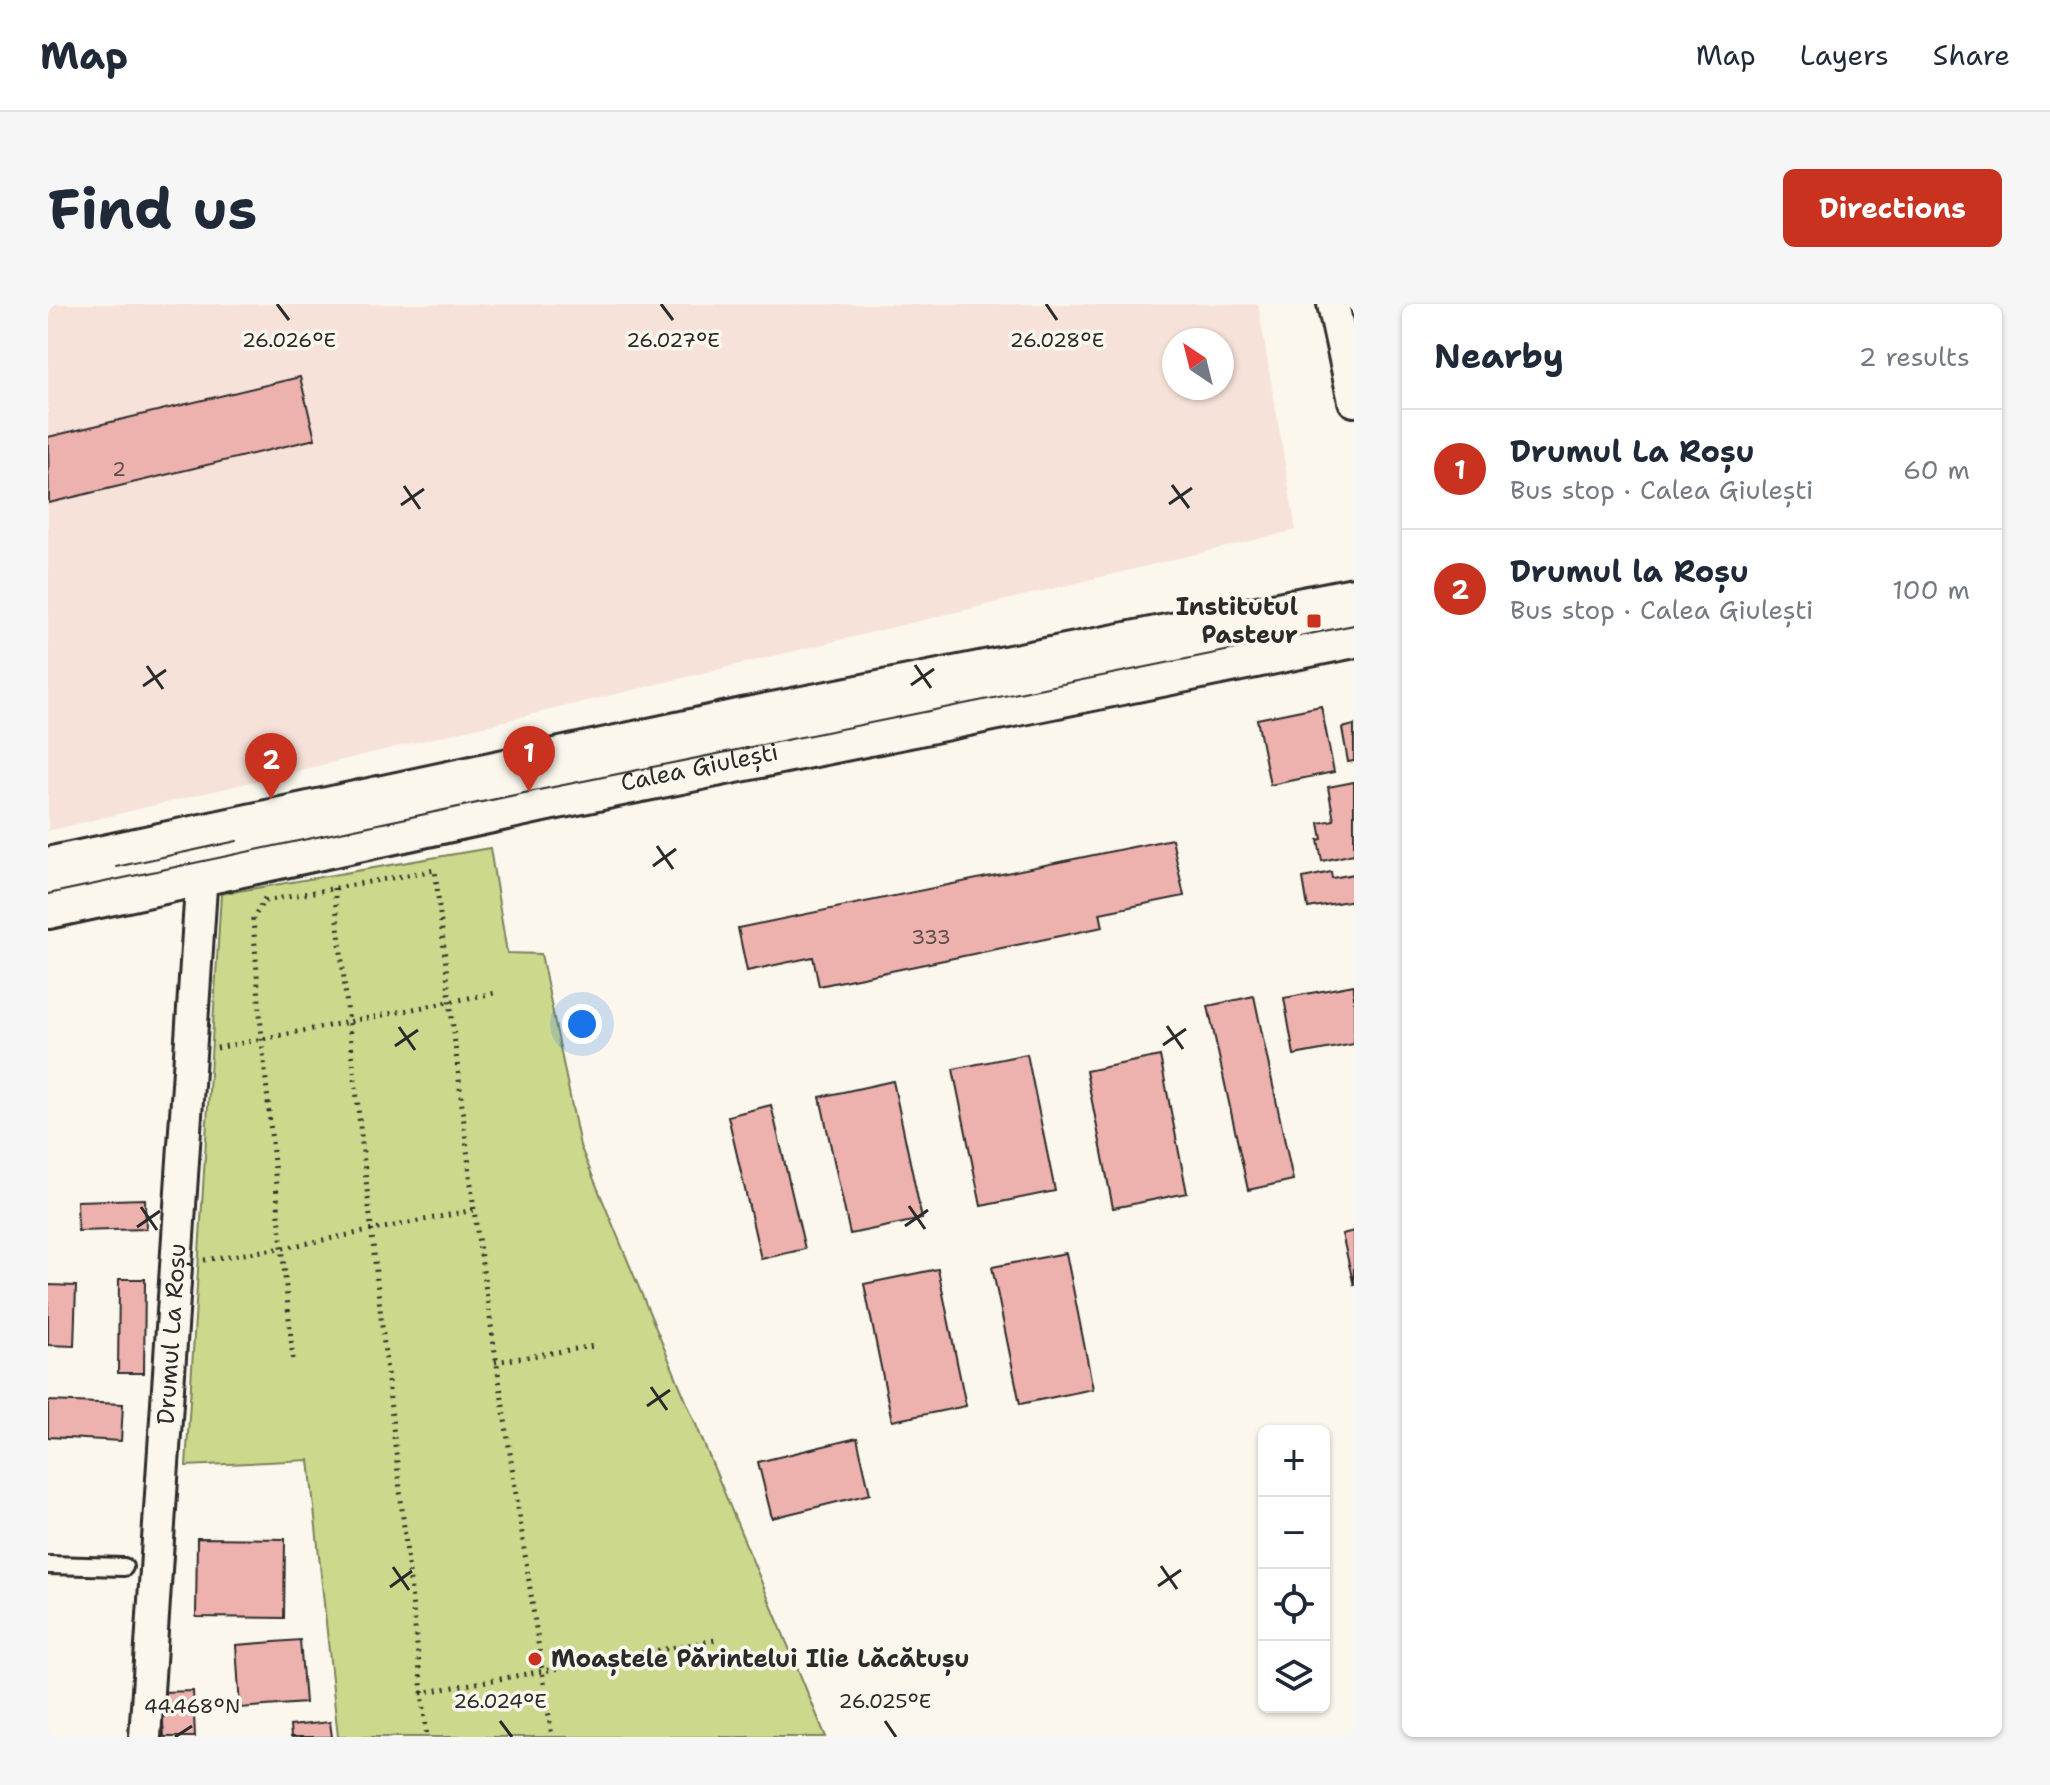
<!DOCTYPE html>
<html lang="en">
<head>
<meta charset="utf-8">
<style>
  body { margin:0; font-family:"Shantell Sans",sans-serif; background:#f6f6f7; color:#1f2937 }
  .controls { position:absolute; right:24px; bottom:24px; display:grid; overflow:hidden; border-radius:12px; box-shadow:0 2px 6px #0004 }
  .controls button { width:72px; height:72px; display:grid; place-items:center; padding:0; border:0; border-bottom:2px solid #e0e1e3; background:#fff; color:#1f2937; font:40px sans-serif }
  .compass { position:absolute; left:1114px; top:24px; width:72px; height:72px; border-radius:50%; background:#fff; box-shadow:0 2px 6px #0004; rotate:325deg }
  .you { position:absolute; left:534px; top:720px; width:28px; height:28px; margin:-20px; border:6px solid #fff; border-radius:50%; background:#1a73e8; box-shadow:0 0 0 12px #1a73e833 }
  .badge { display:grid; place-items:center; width:52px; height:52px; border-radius:50%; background:#c8321e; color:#fff; font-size:26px; font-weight:700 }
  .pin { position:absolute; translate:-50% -66px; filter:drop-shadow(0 2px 4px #0008) }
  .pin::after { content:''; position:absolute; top:42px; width:28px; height:24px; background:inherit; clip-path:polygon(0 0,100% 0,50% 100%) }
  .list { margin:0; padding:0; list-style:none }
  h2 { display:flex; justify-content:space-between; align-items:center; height:104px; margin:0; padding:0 32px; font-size:34px }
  h2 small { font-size:26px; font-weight:400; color:#747a83 }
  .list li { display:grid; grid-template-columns:52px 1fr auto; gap:24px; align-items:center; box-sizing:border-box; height:120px; padding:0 32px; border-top:2px solid #e0e1e3 }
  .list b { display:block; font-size:30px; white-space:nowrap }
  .list p { margin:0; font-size:26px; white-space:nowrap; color:#747a83 }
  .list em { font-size:26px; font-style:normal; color:#747a83 }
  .icon { flex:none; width:44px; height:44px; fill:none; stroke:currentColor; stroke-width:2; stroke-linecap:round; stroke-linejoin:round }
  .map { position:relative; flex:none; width:1306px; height:1433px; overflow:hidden; border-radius:12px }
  header { display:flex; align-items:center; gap:48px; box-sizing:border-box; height:112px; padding:0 40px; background:#fff; border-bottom:2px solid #e0e1e3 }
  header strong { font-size:38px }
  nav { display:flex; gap:44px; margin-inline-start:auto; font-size:28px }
  .intro { display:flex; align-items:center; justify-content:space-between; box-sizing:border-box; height:192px; padding:0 48px }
  h1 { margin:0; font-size:56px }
  .button { padding:20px 36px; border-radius:12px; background:#c8321e; color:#fff; font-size:28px; font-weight:700 }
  main { display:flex; gap:48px; padding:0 48px }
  aside { flex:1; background:#fff; border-radius:12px; box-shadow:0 2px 6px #0004 }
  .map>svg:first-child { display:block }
</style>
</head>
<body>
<header>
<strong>Map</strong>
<nav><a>Map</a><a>Layers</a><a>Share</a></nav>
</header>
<div class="intro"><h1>Find us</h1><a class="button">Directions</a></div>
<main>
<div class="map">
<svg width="1306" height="1433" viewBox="0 0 1306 1433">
  <rect width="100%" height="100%" fill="#fbf7ec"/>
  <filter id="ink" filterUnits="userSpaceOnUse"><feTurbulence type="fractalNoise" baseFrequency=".0125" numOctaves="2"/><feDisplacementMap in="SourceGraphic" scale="16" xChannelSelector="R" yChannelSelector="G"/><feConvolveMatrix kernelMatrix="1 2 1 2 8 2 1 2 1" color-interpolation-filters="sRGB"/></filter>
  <g filter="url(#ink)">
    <path fill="#f7e2d9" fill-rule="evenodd" d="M0 0H1210L1248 226 0 527ZM1126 36H1174V84H1126Z"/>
    <path fill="#ccd88c" stroke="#7c825c" stroke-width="2" d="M442 544 459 649 493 650 532 842 778 1433H290L261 1156 138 1162 173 590Z"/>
    <g fill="#eeb2ae" stroke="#2b2b2b" stroke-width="2">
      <path d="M252 73 267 135 1 199 0 133Z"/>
      <path d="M1273 402 1286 468 1222 481 1209 415Z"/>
      <path d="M1306 421V457L1300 458 1294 424Z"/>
      <path d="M1306 478V550L1274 557 1270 536 1274 535 1271 519 1286 516 1280 483Z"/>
      <path d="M1124 535 1136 592 1052 609 1055 623 771 682 765 653 699 667 690 624Z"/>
      <path d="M1283 568 1284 574 1306 570V596L1260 604 1255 574Z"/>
      <path d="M1306 681V740L1246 751 1236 694Z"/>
      <path d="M1206 692 1245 876 1200 886 1160 702Z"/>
      <path d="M979 750 1007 887 933 902 905 765Z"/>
      <path d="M1112 752 1139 889 1065 904 1038 767Z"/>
      <path d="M845 777 874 915 802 930 772 793Z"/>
      <path d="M723 801 757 945 713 955 680 812Z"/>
      <path d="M97 895 98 925 30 927 29 897Z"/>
      <path d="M1306 927V982L1294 930Z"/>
      <path d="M1018 949 1045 1085 972 1100 944 963Z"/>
      <path d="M890 965 918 1102 844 1117 816 980Z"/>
      <path d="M71 975H97L96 1069H70Z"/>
      <path d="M0 981 28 982 26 1042 0 1041Z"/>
      <path d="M0 1097 75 1100 73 1137 0 1133Z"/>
      <path d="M809 1134 822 1190 724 1214 710 1158Z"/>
      <path d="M149 1234 237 1235 236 1314 148 1313Z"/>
      <path d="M252 1336 257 1399 192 1404 188 1341Z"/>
      <path d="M145 1387 147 1433H116L113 1388Z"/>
      <path d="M282 1418 284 1433H243L242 1422Z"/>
    </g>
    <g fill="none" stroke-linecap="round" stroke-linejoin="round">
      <g stroke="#2b2b2b" stroke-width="22">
        <path id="service" d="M0 1261 76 1263"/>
      </g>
      <g stroke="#2b2b2b" stroke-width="36">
        <g id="minor">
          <path d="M1285 0 1306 97"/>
          <path id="s1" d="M97 1433 155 553"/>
        </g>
      </g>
      <g stroke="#2b2b2b" stroke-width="50">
        <g id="secondary">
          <path d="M0 566 695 417 1306 296"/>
          <path id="s2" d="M0 602 499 494 1306 331"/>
        </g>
      </g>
      <g stroke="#2b2b2b" stroke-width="5" stroke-dasharray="2 6" stroke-linecap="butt">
        <path d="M286 584 379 1433"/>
        <path d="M217 594 205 615 214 736 245 1055"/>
        <path d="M217 597 387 566 426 906 504 1433"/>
        <path d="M169 744 446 689"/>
        <path d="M156 956 235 944 426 906"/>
        <path d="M447 1058 546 1042"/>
        <path d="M373 1389 667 1336"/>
      </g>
      <use href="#service" stroke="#fbf7ec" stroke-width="16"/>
      <use href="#minor" stroke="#fbf7ec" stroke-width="30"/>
      <use href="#secondary" stroke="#fbf7ec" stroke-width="44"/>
      <g stroke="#2b2b2b" stroke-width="2">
        <path d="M68 563 189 537"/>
        <path d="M0 590 481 488 1306 321"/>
      </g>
    </g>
  </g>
  <path fill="none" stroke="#2b2b2b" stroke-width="3" d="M229 0 241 16M613 0 625 16M998 0 1009 16M1124 181 1141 204M356 182 372 205M1121 200 1144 184M353 201 376 185M867 361 883 384M99 362 115 385M863 381 886 365M95 382 118 366M609 542 625 565M605 562 628 545M1119 722 1135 745M351 723 367 746M1115 741 1138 725M347 742 370 726M861 902 877 925M93 903 109 926M857 922 880 906M89 923 112 907M603 1083 619 1106M599 1102 622 1086M1113 1262 1129 1285M345 1263 361 1286M1110 1282 1133 1266M342 1283 364 1267M452 1417 464 1433M837 1417 848 1433M127 1433 144 1422"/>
  <g fill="#c8321e" stroke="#fbf7ec" stroke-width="3">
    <rect x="1258" y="309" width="16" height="16" rx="4"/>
    <circle cx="487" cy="1355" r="8"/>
  </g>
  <g text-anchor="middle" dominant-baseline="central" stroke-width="7" stroke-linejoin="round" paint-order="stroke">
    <g font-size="20" fill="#5c4d4c">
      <text x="71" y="165">2</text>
      <text x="883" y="633">333</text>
    </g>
    <g font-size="24" font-weight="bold" fill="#2b2b2b" stroke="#fbf7ec" text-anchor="end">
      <text x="1250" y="303">Institutul<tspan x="1250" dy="28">Pasteur</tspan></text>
      <text x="503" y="1355" text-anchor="start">Moaștele Părintelui Ilie Lăcătușu</text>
    </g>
    <g font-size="24" fill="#2b2b2b" stroke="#fbf7ec">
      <text stroke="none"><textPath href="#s2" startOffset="666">Calea Giulești</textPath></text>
      <text stroke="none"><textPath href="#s1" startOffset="404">Drumul La Roșu</textPath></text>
    </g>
  </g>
  <g font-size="20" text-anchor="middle" fill="#2b2b2b" stroke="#fbf7ec" stroke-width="7" stroke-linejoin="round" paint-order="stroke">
    <text x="1009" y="43">26.028°E</text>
    <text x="241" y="43">26.026°E</text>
    <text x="625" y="43">26.027°E</text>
    <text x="452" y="1404">26.024°E</text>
    <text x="837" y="1404">26.025°E</text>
    <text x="144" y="1409">44.468°N</text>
  </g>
</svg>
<div class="controls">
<button>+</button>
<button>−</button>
<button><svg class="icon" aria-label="locate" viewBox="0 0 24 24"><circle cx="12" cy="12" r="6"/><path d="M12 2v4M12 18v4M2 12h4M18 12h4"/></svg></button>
<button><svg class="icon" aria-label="layers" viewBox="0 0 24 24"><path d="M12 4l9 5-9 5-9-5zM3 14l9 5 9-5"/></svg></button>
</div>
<svg class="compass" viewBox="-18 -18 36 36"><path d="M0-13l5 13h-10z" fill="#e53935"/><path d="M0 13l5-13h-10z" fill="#747a83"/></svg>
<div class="you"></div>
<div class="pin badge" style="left:481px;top:488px">1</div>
<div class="pin badge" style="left:223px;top:495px">2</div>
</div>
<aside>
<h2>Nearby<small>2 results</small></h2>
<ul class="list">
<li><span class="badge">1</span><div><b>Drumul La Roșu</b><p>Bus stop · Calea Giulești</p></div><em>60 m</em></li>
<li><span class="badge">2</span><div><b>Drumul la Roșu</b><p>Bus stop · Calea Giulești</p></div><em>100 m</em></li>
</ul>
</aside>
</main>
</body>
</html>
